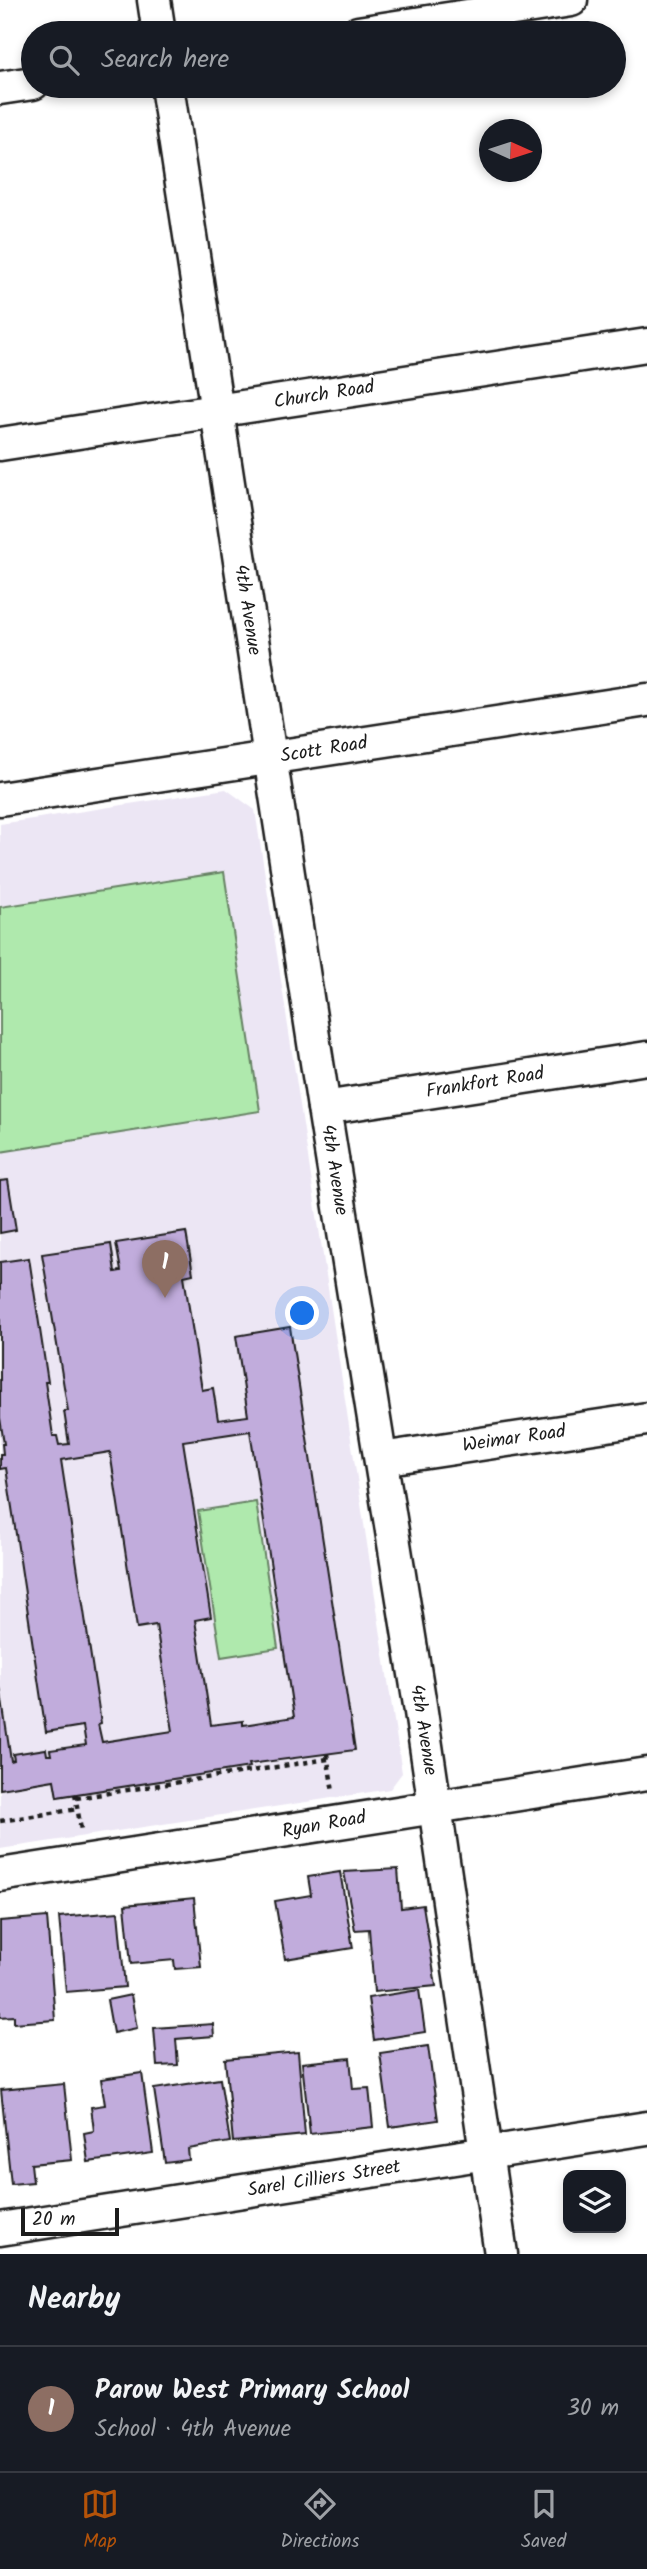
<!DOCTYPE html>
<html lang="en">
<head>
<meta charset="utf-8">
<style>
  body { margin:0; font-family:Kalam,sans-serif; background:#20242c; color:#f1f3f6 }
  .controls { position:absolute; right:21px; bottom:21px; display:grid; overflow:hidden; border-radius:14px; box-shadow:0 4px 10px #0003 }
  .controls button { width:63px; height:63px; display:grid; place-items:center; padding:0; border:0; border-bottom:2px solid #363941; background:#171b24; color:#f1f3f6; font:35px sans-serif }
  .compass { position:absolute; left:479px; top:119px; width:63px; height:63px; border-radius:50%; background:#171b24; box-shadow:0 4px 10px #0003; rotate:93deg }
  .scale { position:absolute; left:21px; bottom:18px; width:98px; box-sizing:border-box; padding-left:7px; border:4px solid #1c1c1c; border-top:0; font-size:19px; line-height:24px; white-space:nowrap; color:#1c1c1c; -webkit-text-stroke:5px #fff; paint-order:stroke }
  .you { position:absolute; left:303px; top:1314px; width:24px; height:24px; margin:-18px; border:5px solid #fff; border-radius:50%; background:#1a73e8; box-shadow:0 0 0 10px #1a73e833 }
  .badge { display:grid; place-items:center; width:46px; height:46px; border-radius:50%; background:#b45309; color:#fff; font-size:23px; font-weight:700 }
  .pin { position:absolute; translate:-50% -58px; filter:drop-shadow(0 2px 4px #0008) }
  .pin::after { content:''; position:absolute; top:37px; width:24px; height:21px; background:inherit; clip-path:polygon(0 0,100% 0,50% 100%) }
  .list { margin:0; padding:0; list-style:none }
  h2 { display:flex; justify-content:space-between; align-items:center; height:91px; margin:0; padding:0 28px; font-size:30px }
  h2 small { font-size:23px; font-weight:400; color:#9ea1a6 }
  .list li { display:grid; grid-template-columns:46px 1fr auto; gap:21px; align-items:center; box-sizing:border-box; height:126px; padding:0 28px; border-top:2px solid #363941 }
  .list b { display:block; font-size:26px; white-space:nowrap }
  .list p { margin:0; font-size:23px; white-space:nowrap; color:#9ea1a6 }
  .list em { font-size:23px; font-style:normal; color:#9ea1a6 }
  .icon { flex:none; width:38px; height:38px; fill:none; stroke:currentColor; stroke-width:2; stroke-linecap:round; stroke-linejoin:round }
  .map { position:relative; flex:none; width:647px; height:2254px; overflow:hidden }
  .search { position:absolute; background:#171b24; box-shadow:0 4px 10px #0003; left:21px; right:21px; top:21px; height:77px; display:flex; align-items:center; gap:18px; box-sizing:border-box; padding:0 24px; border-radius:38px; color:#9ea1a6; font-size:26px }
  .sheet { height:217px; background:#171b24 }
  nav { display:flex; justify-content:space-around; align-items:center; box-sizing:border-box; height:98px; border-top:2px solid #363941; background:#171b24; font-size:19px; color:#9ea1a6 }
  nav a { display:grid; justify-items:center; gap:4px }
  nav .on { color:#b45309 }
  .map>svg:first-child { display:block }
</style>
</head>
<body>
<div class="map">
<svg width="647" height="2254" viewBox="0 0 647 2254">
  <rect width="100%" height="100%" fill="#fff"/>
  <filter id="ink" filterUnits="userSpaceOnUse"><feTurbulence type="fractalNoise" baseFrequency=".0143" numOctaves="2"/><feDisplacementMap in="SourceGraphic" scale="14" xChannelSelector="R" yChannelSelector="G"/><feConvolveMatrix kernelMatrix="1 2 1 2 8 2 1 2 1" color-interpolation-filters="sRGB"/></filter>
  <g filter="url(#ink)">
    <path fill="#ece6f4" d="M226 789 255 810 402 1773 390 1789 0 1849V824Z"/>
    <g fill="#afe9ad" stroke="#668264" stroke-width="2">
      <path d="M224 872 260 1111 0 1152V907Z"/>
      <path d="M256 1502 278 1648 221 1657 198 1511Z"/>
    </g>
    <g fill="#c1acdc" stroke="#1c1c1c" stroke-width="2" fill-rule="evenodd">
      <path d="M8 1180 16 1230 0 1233V1181Z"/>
      <path d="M186 1232 193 1274 184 1276 202 1390 213 1388 218 1420 248 1416 236 1336 290 1327 355 1750 249 1764 250 1767 57 1797 54 1780 0 1789V1687L11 1761 14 1760 13 1754 46 1749 47 1755H51L50 1750 86 1745 83 1726 46 1732 6 1468 0 1469V1454H3L2 1444H4L0 1418V1262L29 1258 48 1382H45L53 1436H57L59 1445 69 1444 64 1411H68L42 1254 111 1244 115 1272 121 1271 116 1243ZM250 1431 294 1717 243 1725V1721L211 1725 195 1620 211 1617 183 1441ZM110 1452 137 1628 156 1625 173 1731 102 1742 98 1724 101 1723 61 1460Z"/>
      <path d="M398 1869 401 1908 423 1905 436 1986 374 1992 369 1929 355 1930 344 1872Z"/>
      <path d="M340 1872 353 1948 285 1959 275 1901 311 1895 308 1877Z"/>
      <path d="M194 1898 201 1967 175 1969 174 1960 131 1964 125 1905Z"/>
      <path d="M118 1912 125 1987 66 1992 59 1917Z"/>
      <path d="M47 1917 55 2020 14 2023V2016L0 2017V1921Z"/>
      <path d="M419 1990 425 2032 374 2040 368 1998Z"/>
      <path d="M131 1995 137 2028 113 2033 107 2000Z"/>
      <path d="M213 2024 214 2036 176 2039 178 2065 157 2066 154 2028Z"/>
      <path d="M428 2046 438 2120 390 2127 380 2053Z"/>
      <path d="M298 2052 305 2135 233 2142 225 2059Z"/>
      <path d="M350 2058 353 2089 369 2088 373 2127 310 2134 302 2063Z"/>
      <path d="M142 2073 153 2153 88 2162 84 2133 94 2131 91 2107 105 2105 101 2079Z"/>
      <path d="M220 2079 230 2142 188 2149 189 2160 165 2163 154 2089Z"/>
      <path d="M64 2084 72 2160 31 2164 33 2182 11 2184 1 2090Z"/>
    </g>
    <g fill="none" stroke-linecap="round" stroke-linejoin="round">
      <g stroke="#1c1c1c" stroke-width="37">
        <g id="minor">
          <path d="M154 0 159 33"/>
          <path d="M358 33 571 0"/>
          <path d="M167 86 324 1108 420 1705 501 2254"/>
          <path d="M0 88 33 83"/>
          <path d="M0 444 647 345"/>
          <path d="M0 799 647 700"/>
          <path d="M324 1108 647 1058"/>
          <path d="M381 1459 647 1419"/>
          <path d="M0 1875 647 1774"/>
          <path d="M0 2229 647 2128"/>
        </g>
      </g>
      <g stroke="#1c1c1c" stroke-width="4.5" stroke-dasharray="5 5" stroke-linecap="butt">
        <path d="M327 1754 333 1792"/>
        <path d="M75 1794 81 1830"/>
        <path d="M76 1798 328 1759"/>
        <path d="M0 1821 78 1809"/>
      </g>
      <use href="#minor" stroke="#fff" stroke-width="32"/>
    </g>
  </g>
  <g text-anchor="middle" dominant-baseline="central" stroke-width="5" stroke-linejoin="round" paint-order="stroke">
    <g font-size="19" fill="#1c1c1c" stroke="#fff">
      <text transform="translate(324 395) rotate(-9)">Church Road</text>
      <text transform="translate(247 610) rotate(81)">4th Avenue</text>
      <text transform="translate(324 750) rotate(-9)">Scott Road</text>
      <text transform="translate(485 1083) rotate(-9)">Frankfort Road</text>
      <text transform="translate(334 1170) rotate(81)">4th Avenue</text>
      <text transform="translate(514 1439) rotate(-8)">Weimar Road</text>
      <text transform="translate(423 1730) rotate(81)">4th Avenue</text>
      <text transform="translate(324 1825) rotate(-10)">Ryan Road</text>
      <text transform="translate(324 2179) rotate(-9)">Sarel Cilliers Street</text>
    </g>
  </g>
</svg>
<div class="controls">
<button><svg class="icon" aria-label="layers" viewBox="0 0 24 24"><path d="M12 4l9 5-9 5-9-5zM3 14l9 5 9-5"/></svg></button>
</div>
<svg class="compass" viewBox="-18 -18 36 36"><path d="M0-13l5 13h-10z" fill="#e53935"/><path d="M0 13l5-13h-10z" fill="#9ea1a6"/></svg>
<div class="scale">20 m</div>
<div class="you"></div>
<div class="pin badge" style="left:165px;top:1298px;background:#8d6e63">1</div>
<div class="search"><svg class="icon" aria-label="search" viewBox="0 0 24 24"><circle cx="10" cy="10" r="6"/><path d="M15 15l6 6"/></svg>Search here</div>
</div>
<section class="sheet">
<h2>Nearby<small></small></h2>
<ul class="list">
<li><span class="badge" style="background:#8d6e63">1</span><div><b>Parow West Primary School</b><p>School · 4th Avenue</p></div><em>30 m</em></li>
</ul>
</section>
<nav>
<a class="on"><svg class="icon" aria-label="map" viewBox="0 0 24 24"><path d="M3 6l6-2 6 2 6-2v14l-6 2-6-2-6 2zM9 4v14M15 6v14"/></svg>Map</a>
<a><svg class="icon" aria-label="directions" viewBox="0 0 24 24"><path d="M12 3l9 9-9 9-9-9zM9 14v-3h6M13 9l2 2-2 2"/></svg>Directions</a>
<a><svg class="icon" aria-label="saved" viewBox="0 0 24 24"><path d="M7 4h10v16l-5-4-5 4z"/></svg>Saved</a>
</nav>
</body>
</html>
